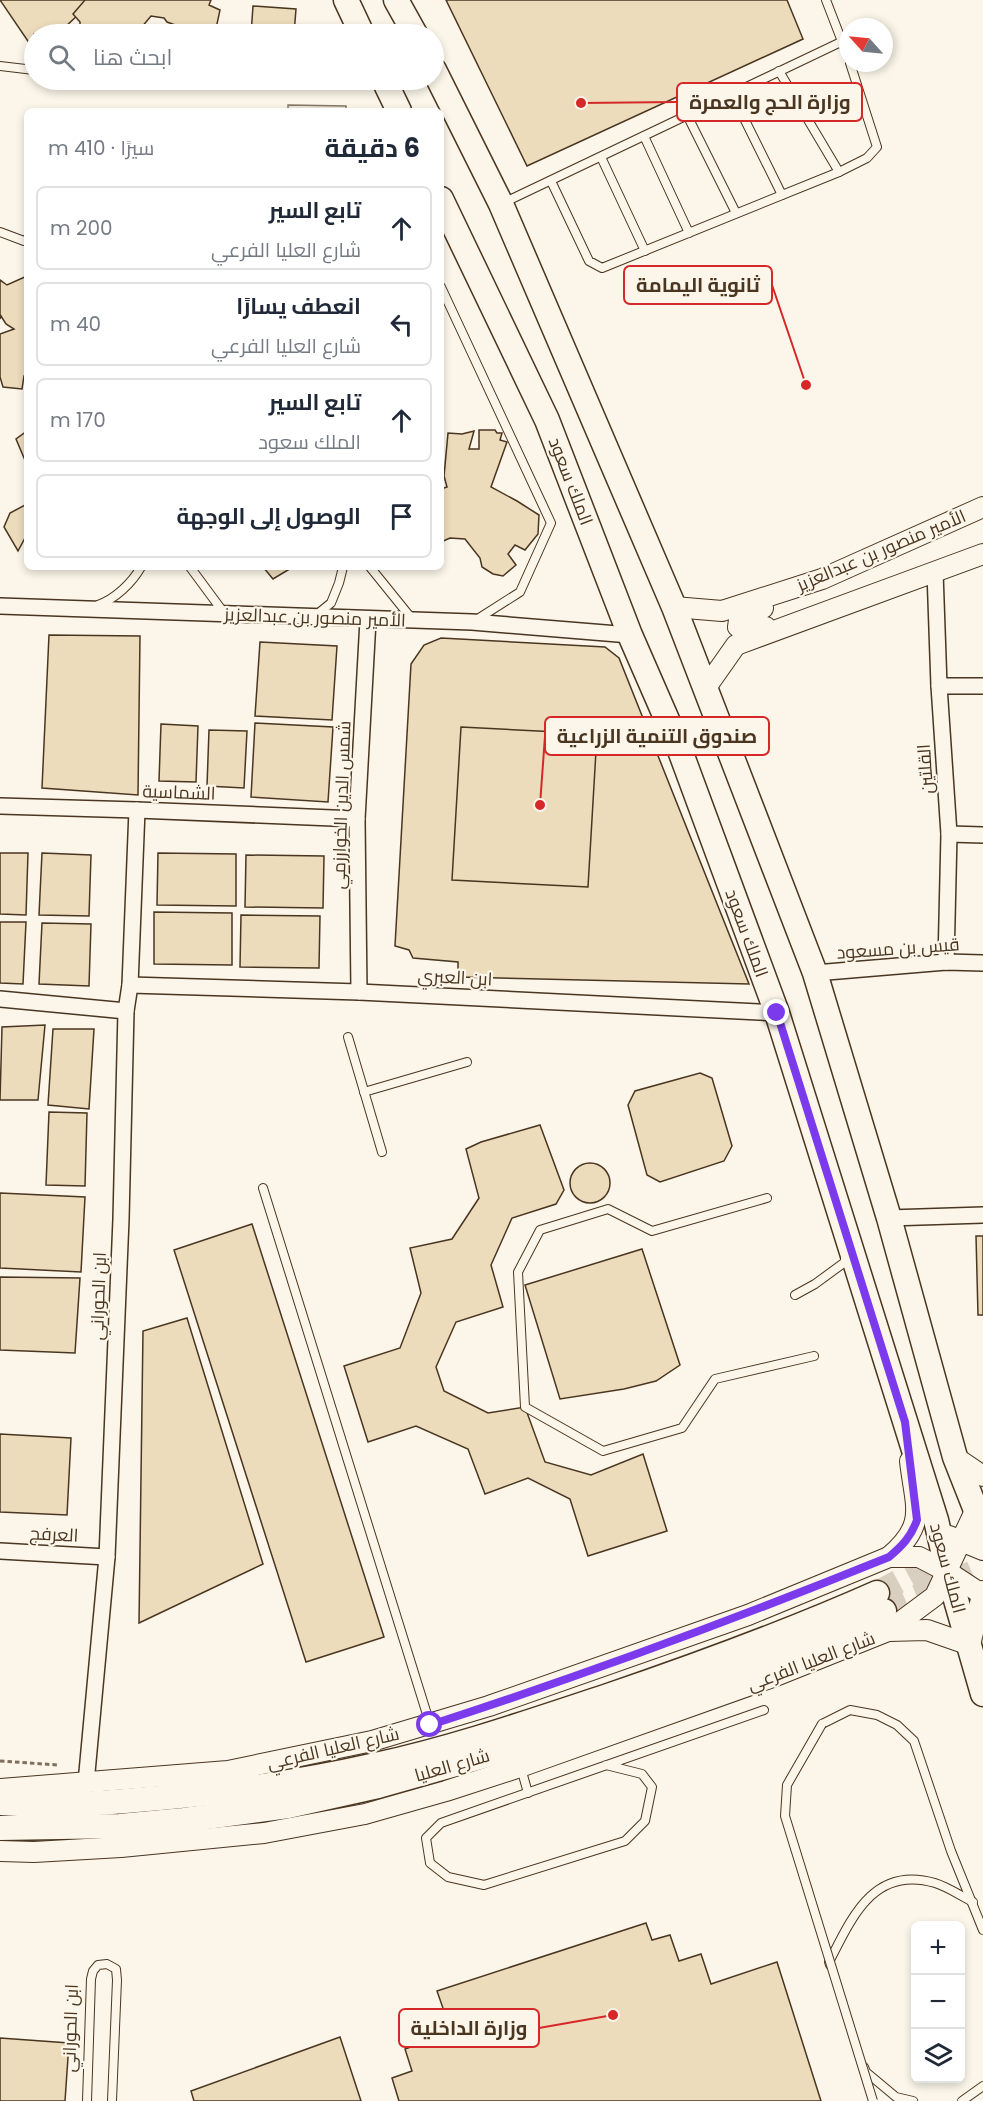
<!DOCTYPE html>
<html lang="ar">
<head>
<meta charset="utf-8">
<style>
  body { margin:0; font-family:Poppins,Cairo,sans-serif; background:#f6f6f7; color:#1f2937; direction:rtl }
  .controls { position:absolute; right:18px; bottom:18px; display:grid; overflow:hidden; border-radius:9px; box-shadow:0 3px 9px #0003 }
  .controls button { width:54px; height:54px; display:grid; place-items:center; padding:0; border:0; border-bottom:2px solid #e0e1e3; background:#fff; color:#1f2937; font:30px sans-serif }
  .compass { position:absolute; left:839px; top:18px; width:54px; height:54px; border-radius:50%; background:#fff; box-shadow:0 3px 9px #0003; rotate:297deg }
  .stop { position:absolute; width:18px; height:18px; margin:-14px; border:4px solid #7c3aed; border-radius:50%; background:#fff }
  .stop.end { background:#7c3aed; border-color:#fff; box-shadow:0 2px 6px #0008 }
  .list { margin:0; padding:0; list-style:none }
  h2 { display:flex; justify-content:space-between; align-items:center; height:78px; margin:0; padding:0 24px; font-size:26px }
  h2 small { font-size:20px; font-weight:400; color:#747a83 }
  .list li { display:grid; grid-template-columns:39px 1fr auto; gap:18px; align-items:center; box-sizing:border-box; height:84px; margin:0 12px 12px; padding:0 12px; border:2px solid #e0e1e3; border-radius:9px }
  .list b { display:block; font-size:22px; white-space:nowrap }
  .list p { margin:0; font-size:20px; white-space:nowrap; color:#747a83 }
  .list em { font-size:20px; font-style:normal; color:#747a83 }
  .icon { flex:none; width:33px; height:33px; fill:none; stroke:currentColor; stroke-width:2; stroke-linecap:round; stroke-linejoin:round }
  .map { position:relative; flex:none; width:983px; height:2101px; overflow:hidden; direction:ltr }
  .search { position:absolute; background:#fff; box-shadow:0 3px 9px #0003; left:24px; top:24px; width:420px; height:66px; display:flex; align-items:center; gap:15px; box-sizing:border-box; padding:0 21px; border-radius:33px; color:#747a83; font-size:22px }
  .panel { position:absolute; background:#fff; box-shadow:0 3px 9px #0003; left:24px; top:108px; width:420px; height:462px; border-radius:9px; direction:rtl }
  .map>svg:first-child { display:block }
</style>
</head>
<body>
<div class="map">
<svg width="983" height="2101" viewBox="0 0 983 2101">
  <rect width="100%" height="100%" fill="#fbf6e9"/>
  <path fill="#ede6d9" stroke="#887966" stroke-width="1.5" d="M288 105 346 106V111H288Z"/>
  <g fill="#ecdcbc" stroke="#4a3520" stroke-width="1.5">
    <path d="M0 0H94L64 28 65 34H34V50Z"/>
    <path d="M85 0H211L209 5 220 10 217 24 210 34H184L181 27 167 22 164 18 151 16 136 34H100L103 31 99 26 91 34H85V28L80 27V22L73 14Z"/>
    <path d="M446 0H787L803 39 527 166Z"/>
    <path d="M253 6 296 9 294 34H251Z"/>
    <path d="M27 276V376H24L22 389 3 387 0 377V334L14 329 6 324 1 316 0 319V280L7 285Z"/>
    <path d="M479 430H495L497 433H502L500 440 507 442 491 487 517 501 539 515 538 534 525 550 515 545 508 554 516 565 503 576 493 574 482 567 480 558 465 539 450 538 441 542V489L447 487 444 476 448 433 462 434 474 431 469 449H479Z"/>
    <path d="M27 431V465L16 439Z"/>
    <path d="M27 504V539L25 538 18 551 4 527 10 513Z"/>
    <path d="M263 567H293L273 579Z"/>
    <path d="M49 635 140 636 138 795 42 788Z"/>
    <path d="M441 638 605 647 619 658 749 984 458 977V962L413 958 409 950 395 946 411 664 424 645Z"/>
    <path d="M260 642 337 646 332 720 255 716Z"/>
    <path d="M255 723 333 727 328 802 251 797Z"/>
    <path d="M161 724 198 726 196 782 159 781Z"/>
    <path d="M461 727 597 734 588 887 452 880Z"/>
    <path d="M209 730 247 731 244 788 207 786Z"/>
    <path d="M0 853H28L26 915 0 914Z"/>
    <path d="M42 853 91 855 89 916 39 915Z"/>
    <path d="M158 853 236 854V906L157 905Z"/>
    <path d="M246 855 324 856 323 908 245 907Z"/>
    <path d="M154 912 232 913V965L154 964Z"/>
    <path d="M241 915 320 916 319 968 240 967Z"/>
    <path d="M0 922H26L23 984 0 983Z"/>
    <path d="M42 923 91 924 89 986 39 984Z"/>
    <path d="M45 1025 38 1100H0L2 1027Z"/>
    <path d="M53 1029H94L89 1109 48 1105Z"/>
    <path d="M700 1073 712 1078 732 1146 724 1161 660 1182 647 1175 628 1105 635 1091Z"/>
    <path d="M49 1112 87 1113 85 1186 46 1185Z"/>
    <path d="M540 1125 564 1190 556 1204 512 1218 491 1265 503 1307 456 1322 436 1367 444 1391 488 1413 525 1407 545 1462 591 1475 643 1454 667 1531 588 1556 570 1499 528 1478 485 1494 468 1449 416 1426 368 1442 344 1366 400 1348 421 1293 410 1248 452 1239 479 1198 466 1149 481 1142Z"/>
    <circle cx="590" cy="1183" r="20"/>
    <path d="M0 1193 85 1197 81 1272 0 1268Z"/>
    <path d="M252 1224 384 1637 306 1662 174 1250Z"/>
    <path d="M976 1236H983V1315H978Z"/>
    <path d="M642 1249 680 1365 656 1381 624 1389 560 1399 525 1285Z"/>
    <path d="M0 1277 80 1278 75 1353 0 1350Z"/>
    <path d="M187 1318 263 1564 139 1623 143 1331Z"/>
    <path d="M0 1434 71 1438 67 1515 0 1512Z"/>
    <path d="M646 1923 652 1940 670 1935 679 1961 701 1954 711 1984 777 1962 821 2101H399L392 2078 412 2071 405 2049 428 2041 420 2018 444 2011 437 1991Z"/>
    <path d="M340 2037 361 2101H194L191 2091Z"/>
    <path d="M0 2038 69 2043 65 2101H0Z"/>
  </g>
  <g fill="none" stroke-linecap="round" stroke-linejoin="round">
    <g stroke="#d8cfc1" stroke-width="24" stroke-dasharray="24 12" stroke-linecap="butt">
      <path d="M877 1593 950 1554"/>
      <path d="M884 1611 983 1568"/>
    </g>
    <g stroke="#4a3520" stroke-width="10">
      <g id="service">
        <path d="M826 0 848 57"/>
        <path d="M0 66 34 70"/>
        <path d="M779 71 839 172"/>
        <path d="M732 94 782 195"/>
        <path d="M687 115 736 213"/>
        <path d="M644 136 689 233"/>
        <path d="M601 157 645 251"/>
        <path d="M551 181 589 261 602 268 839 172 867 158 877 147 850 63"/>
        <path d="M503 203 843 41"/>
        <path d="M0 232 24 241 27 239"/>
        <path d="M441 287 551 523 520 592 476 620"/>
        <path d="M190 567 224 613"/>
        <path d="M370 567 412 619"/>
        <path d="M98 605C115 599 132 583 141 567"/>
        <path d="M315 616 331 603 339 583 343 567"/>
        <path d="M348 1037 382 1152"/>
        <path d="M364 1092 467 1062"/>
        <path d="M263 1188 430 1724"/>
        <path d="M767 1198 652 1231 608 1209 540 1230 518 1272 525 1407 603 1451 682 1428 715 1379 814 1356"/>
        <path d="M795 1295 815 1284 845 1262V1256"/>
        <path d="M822 1724 850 1710 877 1715 897 1725 914 1741 951 1851 983 1930"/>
        <path d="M606 1765 642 1774 652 1787 645 1821 625 1841 484 1885 448 1877 430 1863 426 1838 441 1823 764 1710"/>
        <path d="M521 1768 528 1793"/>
        <path d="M830 1965 829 1962C852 1917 874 1865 935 1883 948 1887 961 1896 973 1902"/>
        <path d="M864 2067 866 2072 896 2097 913 2101"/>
        <path d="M87 2101 91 1979 93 1971 98 1965 107 1964 116 1969 117 1980 112 2101"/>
        <path d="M962 2101 983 2086"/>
      </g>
    </g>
    <g stroke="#4a3520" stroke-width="18">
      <g id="minor">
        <path d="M935 572 939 686 949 834 946 962"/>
        <path d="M0 606 472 622 630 635"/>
        <path d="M939 686H983"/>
        <path d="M0 806 137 810 357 819"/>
        <path d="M949 834 983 835"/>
        <path d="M815 973 946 962 983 963"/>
        <path d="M130 985 359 992 777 1013"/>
        <path d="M359 992 357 819 368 620"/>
        <path d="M0 999 126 1011"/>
        <path d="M889 1218 983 1215"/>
        <path d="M0 1551 107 1557"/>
        <path d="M86 1783 107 1557 121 1219 126 1011 130 985 137 810"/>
      </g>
    </g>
    <g stroke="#4a3520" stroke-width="22">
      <g id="tertiary">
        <path d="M674 607 722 611 822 579 983 507"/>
        <path d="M763 608 739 620 738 627 744 631 766 627"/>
        <path d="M705 689 736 645 983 554"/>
        <path d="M955 1457 983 1476"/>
        <path d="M949 1536 983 1550"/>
        <path d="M889 1557C928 1524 915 1507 910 1461"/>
        <path d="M888 1631 927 1630 970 1645 983 1591"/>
        <path d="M0 1789 228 1771 372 1741 489 1706 748 1615 889 1557H919L948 1572 983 1595"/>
        <path d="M0 1851 34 1852 121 1847 264 1833 365 1814 446 1791 520 1767 773 1677 888 1631 935 1596 976 1509"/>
      </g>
    </g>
    <g stroke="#4a3520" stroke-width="27">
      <g id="primary">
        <path d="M346 0 362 34"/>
        <path d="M396 0 415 34"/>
        <path d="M434 70 501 204 674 607 815 973 889 1218 955 1457 983 1528"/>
        <path d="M384 80 399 111"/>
        <path d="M441 199 547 420 630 635 678 745 777 1013 936 1520 948 1572 983 1694"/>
        <path d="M0 1803C54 1807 106 1803 160 1798 232 1792 305 1781 376 1765 455 1748 532 1721 608 1696 699 1665 789 1632 877 1593"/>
        <path d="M0 1828 120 1826 184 1820 288 1806 378 1786 512 1748 727 1674 884 1611"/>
      </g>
    </g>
    <path stroke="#7f6f5c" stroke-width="3" stroke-dasharray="4.5 3" stroke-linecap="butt" d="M0 1761 58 1765"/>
    <use href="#service" stroke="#fbf6e9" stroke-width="8"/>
    <use href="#minor" stroke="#fbf6e9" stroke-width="15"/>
    <use href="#tertiary" stroke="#fbf6e9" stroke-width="20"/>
    <use href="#primary" stroke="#fbf6e9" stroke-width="24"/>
    <g stroke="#4a3520" stroke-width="10" stroke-linecap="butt">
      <path id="service-bridge" d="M822 1724 787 1785 785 1816 873 2101"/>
    </g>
    <use href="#service-bridge" stroke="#fbf6e9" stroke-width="8"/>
  </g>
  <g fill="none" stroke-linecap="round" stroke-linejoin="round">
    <path stroke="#7c3aed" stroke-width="8" d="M430 1725C585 1675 738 1618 889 1557 902 1546 911 1537 917 1520L905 1422 777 1013"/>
  </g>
  <g text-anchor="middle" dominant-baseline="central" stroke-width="4.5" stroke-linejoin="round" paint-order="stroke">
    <g font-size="18" fill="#4a3520" stroke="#fbf6e9">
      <text transform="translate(571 481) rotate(69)">الملك سعود</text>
      <text transform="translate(881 550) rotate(-23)">الأمير منصور بن عبدالعزيز</text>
      <text transform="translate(315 617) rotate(2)">الأمير منصور بن عبدالعزيز</text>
      <text transform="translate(925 769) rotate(-94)">القلتين</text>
      <text transform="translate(179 792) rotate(2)">الشماسية</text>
      <text transform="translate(341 805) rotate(-88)">شمس الدين الخوارزمي</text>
      <text transform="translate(747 933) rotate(70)">الملك سعود</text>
      <text transform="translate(898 948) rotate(-4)">قيس بن مسعود</text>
      <text transform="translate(455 977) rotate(3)">ابن العبري</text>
      <text transform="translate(98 1296) rotate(-88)">ابن الحوراني</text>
      <text transform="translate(54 1534) rotate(3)">العرفج</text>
      <text transform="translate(948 1568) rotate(75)">الملك سعود</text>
      <text transform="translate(811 1661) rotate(-21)">شارع العليا الفرعي</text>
      <text transform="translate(333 1748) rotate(-13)">شارع العليا الفرعي</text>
      <text transform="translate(452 1765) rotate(-16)">شارع العليا</text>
      <text transform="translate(70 2028) rotate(-88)">ابن الحوراني</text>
    </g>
  </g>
  <path fill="none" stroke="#d62828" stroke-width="2" d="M581 103L677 102M806 385L772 285M540 805L545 736M613 2015L539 2028"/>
  <g fill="#d62828" stroke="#fbf6e9" stroke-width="2">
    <circle cx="581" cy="103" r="6"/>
    <circle cx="806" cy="385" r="6"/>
    <circle cx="540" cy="805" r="6"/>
    <circle cx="613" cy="2015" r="6"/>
  </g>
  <g fill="#fbf6e9" stroke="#d62828" stroke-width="2">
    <rect x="677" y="83" width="185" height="38" rx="6"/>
    <rect x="624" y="266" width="148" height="38" rx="6"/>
    <rect x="545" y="717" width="224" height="38" rx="6"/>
    <rect x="399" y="2009" width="140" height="38" rx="6"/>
  </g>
  <g font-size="20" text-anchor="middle" font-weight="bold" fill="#4a3520">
    <text x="770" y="109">وزارة الحج والعمرة</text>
    <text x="698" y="292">ثانوية اليمامة</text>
    <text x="657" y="743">صندوق التنمية الزراعية</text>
    <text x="469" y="2035">وزارة الداخلية</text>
  </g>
</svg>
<div class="controls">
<button>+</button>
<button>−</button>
<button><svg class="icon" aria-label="layers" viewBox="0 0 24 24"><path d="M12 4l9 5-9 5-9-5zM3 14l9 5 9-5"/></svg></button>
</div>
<svg class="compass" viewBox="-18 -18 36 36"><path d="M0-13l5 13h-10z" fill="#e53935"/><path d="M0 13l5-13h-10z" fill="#747a83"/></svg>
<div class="stop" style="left:430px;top:1725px"></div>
<div class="stop end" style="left:777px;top:1013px"></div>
<div class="search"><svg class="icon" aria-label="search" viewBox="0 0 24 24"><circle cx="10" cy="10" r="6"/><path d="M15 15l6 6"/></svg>ابحث هنا</div>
<section class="panel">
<h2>6 دقيقة<small>سيرًا · 410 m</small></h2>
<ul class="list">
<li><svg class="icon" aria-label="ahead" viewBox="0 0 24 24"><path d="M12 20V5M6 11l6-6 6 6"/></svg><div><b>تابع السير</b><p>شارع العليا الفرعي</p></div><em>200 m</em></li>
<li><svg class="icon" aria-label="left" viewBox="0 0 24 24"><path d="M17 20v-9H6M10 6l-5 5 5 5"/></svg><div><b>انعطف يسارًا</b><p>شارع العليا الفرعي</p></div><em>40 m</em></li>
<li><svg class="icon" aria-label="ahead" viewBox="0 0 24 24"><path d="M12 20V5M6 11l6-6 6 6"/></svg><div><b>تابع السير</b><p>الملك سعود</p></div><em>170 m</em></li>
<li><svg class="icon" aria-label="arrive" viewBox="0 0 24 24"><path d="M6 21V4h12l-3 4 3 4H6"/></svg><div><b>الوصول إلى الوجهة</b></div></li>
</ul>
</section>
</div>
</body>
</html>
